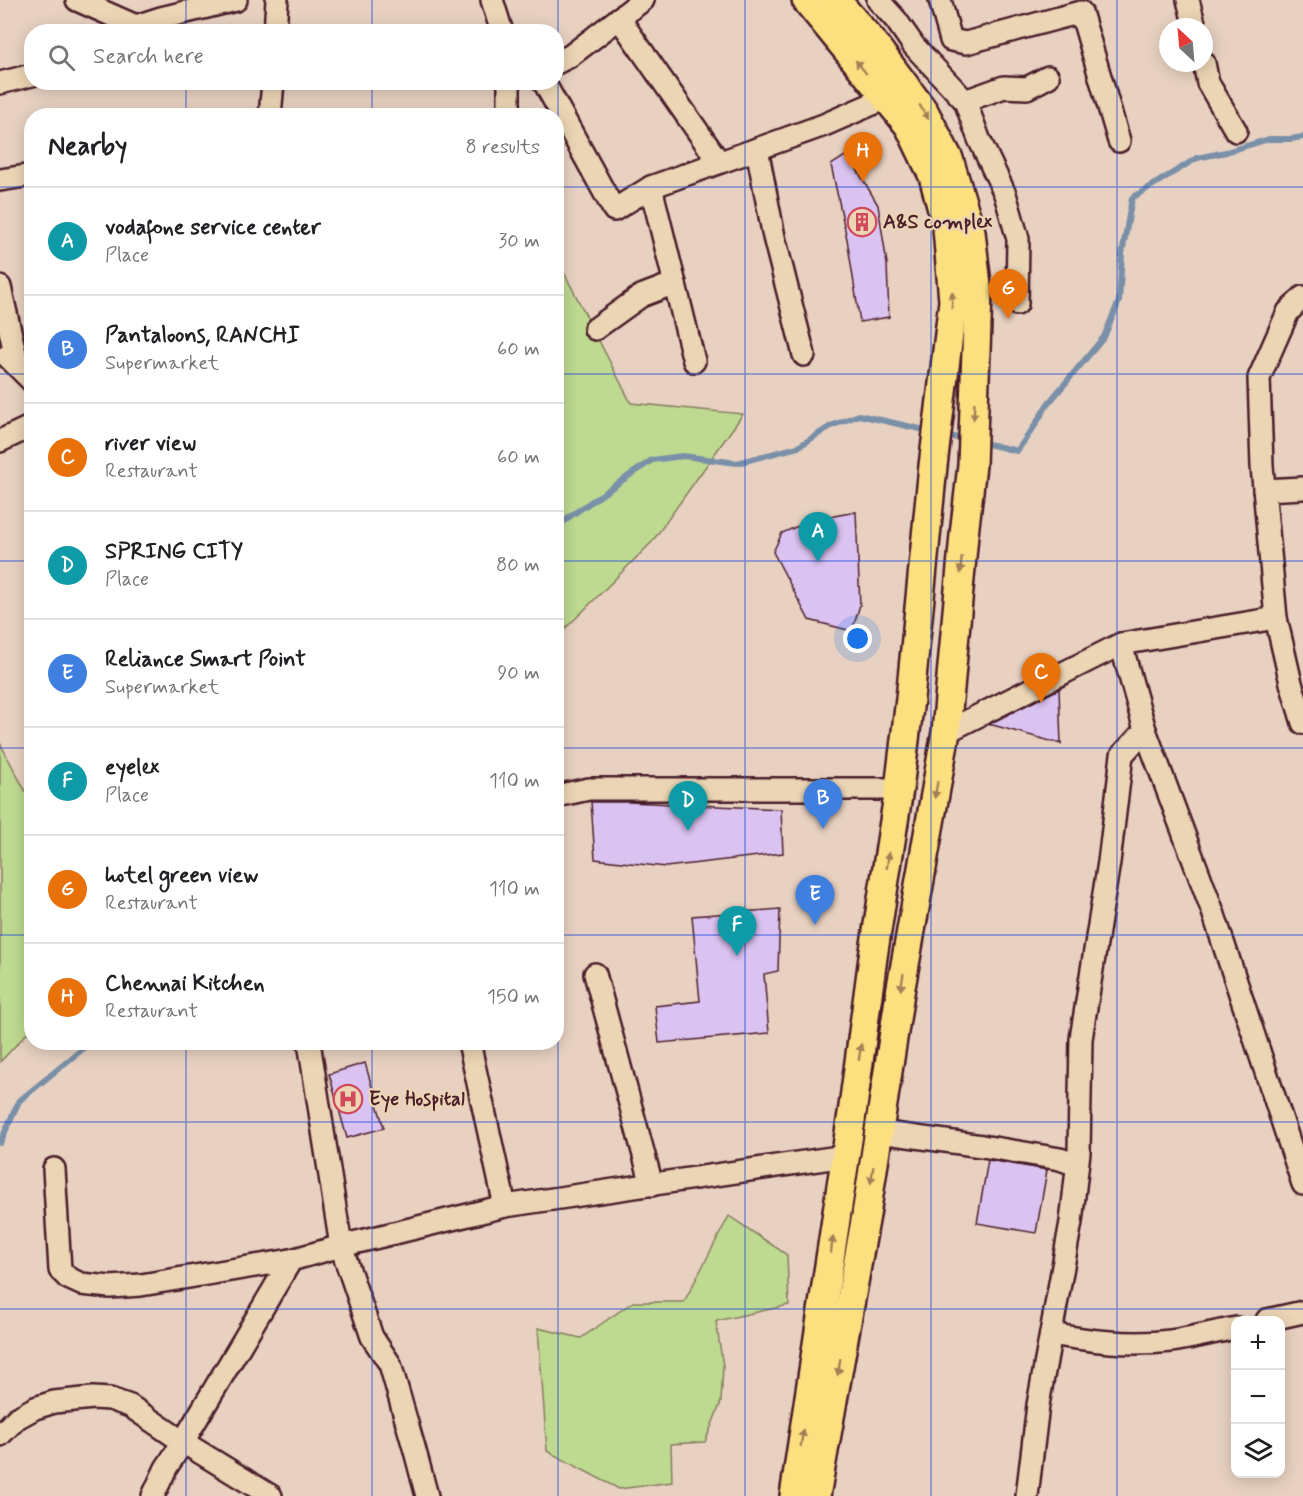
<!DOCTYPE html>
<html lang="en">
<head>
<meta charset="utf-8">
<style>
  body { margin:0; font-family:Mynerve,sans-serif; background:#f2f2f2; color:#202124 }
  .controls { position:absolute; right:18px; bottom:18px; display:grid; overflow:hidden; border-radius:12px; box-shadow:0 3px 15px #0003 }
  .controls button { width:54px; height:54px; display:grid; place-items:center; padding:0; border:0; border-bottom:2px solid #e0e0e0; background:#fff; color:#202124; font:30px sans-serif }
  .compass { position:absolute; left:1159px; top:18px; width:54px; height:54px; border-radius:50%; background:#fff; box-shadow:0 3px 15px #0003; rotate:334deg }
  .you { position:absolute; left:858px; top:639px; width:21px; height:21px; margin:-15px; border:4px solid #fff; border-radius:50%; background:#1a73e8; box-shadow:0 0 0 9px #1a73e833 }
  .badge { display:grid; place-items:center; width:39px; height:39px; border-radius:50%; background:#0b8043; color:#fff; font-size:20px; font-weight:700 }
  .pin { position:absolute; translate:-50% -50px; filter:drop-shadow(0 2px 3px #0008) }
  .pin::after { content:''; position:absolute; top:32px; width:21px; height:18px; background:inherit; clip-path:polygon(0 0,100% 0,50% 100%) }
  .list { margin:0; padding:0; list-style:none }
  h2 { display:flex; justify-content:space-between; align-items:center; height:78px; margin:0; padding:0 24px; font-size:26px }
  h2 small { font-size:20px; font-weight:400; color:#757577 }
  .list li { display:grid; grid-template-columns:39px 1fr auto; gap:18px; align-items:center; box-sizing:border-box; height:108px; padding:0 24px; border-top:2px solid #e0e0e0 }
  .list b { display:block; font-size:22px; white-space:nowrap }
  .list p { margin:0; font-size:20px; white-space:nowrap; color:#757577 }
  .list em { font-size:20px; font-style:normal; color:#757577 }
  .icon { flex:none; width:33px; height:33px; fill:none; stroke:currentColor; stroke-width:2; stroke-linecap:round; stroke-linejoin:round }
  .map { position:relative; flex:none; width:1303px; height:1496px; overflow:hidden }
  .search { position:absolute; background:#fff; box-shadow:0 3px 15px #0003; left:24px; top:24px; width:540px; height:66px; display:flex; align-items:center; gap:15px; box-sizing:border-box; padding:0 21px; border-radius:24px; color:#757577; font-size:22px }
  .panel { position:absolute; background:#fff; box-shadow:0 3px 15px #0003; left:24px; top:108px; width:540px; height:942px; border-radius:24px }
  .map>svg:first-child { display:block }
</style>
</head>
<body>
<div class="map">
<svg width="1303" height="1496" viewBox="0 0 1303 1496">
  <rect width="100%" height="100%" fill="#e8d1c1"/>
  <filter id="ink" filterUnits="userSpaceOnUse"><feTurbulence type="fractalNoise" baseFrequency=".0167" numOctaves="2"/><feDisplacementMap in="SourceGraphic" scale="12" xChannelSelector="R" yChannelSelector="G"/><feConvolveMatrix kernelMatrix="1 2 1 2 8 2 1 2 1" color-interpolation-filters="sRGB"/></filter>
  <g filter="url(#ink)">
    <g fill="#bed990" stroke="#847c5e" stroke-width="1.5">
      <path d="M556 257 631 403 743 414 652 542 576 618 557 636Z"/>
      <path d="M0 743 31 802V1029L0 1062Z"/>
      <path d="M729 1216 787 1255 789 1305 716 1321 723 1366 721 1402 705 1442 671 1444 672 1482 619 1489 547 1451 538 1328 581 1338 633 1302H684Z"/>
    </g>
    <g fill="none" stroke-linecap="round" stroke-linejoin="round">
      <g stroke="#7990a8" stroke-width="6">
        <path d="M945 435 967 440"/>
        <path d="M980 442 1017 451 1034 427 1047 405 1104 337 1119 301 1122 254 1132 198 1197 158 1226 152 1269 139H1291L1303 137"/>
        <path d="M556 529 569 517 652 460 683 456 737 463 798 447 831 426 859 415 929 431"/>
        <path d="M0 1143 19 1101 91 1042"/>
      </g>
    </g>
    <g fill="#dac2f1" stroke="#4a1f2b" stroke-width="1.5">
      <path d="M848 154 878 205 887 264 889 317 860 322 847 239 831 165Z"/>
      <path d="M856 512 860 605 852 631 809 620 773 552 782 533 812 520Z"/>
      <path d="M1059 689 1061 744 989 724Z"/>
      <path d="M591 802H629L781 809 783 853 666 867 595 859Z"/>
      <path d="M780 909 778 971 764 974 769 1033 659 1043 655 1006 700 1001 692 916Z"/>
      <path d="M365 1063 384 1128 347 1138 329 1074Z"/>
      <path d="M988 1160 1047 1170 1036 1233 977 1223Z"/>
    </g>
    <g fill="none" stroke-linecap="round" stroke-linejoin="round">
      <g stroke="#4a1f2b" stroke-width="26">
        <g id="minor">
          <path d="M77 0 136 26 161 18 236 0"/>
          <path d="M492 0 502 32"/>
          <path d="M878 0 896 20 914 46 965 101"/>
          <path d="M940 0 951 40 966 43 1081 12 1119 141"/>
          <path d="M1188 0 1195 27"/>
          <path d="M619 18 719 162"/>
          <path d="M275 32 277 0"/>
          <path d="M556 63 570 56 643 0"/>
          <path d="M1204 63 1208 83 1236 131"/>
          <path d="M544 82 614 210 651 187 824 125 886 98"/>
          <path d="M0 83 32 75"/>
          <path d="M270 116 273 82"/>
          <path d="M509 116V82"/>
          <path d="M757 149 774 237 804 355"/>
          <path d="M0 180 32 175"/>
          <path d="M651 187 694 361"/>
          <path d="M0 287 18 366"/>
          <path d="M1303 297 1288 312 1259 378 1262 466 1276 618 1291 683 1303 723"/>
          <path d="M1017 304 1018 239 1005 194 979 139 965 101 1004 87 1027 88 1048 77"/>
          <path d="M595 329 641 296 675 283"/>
          <path d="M7 356 32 381"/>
          <path d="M0 441 32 426"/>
          <path d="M1264 490 1303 488"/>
          <path d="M1276 618 1121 644 1145 730 1213 912 1303 1184"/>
          <path d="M946 732 1121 644"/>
          <path d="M556 796 589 789H899"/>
          <path d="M595 974 652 1185"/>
          <path d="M309 1042 341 1246 372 1337 390 1364 415 1451 427 1496"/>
          <path d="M469 1042 505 1206"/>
          <path d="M879 1132 982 1146 1060 1159 1077 1165"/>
          <path d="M54 1169 60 1270 68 1278 81 1284 110 1287 141 1285 291 1260 341 1246 505 1206 845 1156"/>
          <path d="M1267 1320 1303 1312"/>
          <path d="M1051 1334C1091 1341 1130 1346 1171 1341 1193 1338 1214 1332 1236 1328"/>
          <path d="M0 1435 17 1418 35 1408 54 1402 93 1398 110 1399 130 1406 183 1442 291 1260"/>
          <path d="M153 1496 166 1468 183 1442 271 1496"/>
          <path d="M1027 1496 1038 1405 1071 1222 1079 1152 1081 1039 1109 862 1122 755 1145 730"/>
        </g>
      </g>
      <g stroke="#4a1f2b" stroke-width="32">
        <g id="major">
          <path d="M794 1496 853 1107 873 957 899 789 910 699 933 466 953 301 947 228 933 176 909 126 806 0"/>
          <path d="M816 1496 866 1215 900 993 946 732 964 535 972 465 978 294 971 232 949 159 924 111 872 41 836 0"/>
        </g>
      </g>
      <use href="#minor" stroke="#ecd5b5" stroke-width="21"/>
      <use href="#major" stroke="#fce080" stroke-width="27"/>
    </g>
    <defs><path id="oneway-solid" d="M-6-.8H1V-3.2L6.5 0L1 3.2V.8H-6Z" transform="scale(1.5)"/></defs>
    <g fill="#a38056">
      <use href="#oneway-solid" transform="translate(861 67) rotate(-129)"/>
      <use href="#oneway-solid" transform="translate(924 112) rotate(58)"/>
      <use href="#oneway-solid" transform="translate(952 300) rotate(-90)"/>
      <use href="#oneway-solid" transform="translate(974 411) rotate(93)"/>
      <use href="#oneway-solid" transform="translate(961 565) rotate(95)"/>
      <use href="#oneway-solid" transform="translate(936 790) rotate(100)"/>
      <use href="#oneway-solid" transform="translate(888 860) rotate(-81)"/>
      <use href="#oneway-solid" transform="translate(902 982) rotate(100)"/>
      <use href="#oneway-solid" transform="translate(860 1052) rotate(-82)"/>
      <use href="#oneway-solid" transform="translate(872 1175) rotate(99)"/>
      <use href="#oneway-solid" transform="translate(832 1245) rotate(-82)"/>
      <use href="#oneway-solid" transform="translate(839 1367) rotate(99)"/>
      <use href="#oneway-solid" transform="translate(802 1438) rotate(-81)"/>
    </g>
  </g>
  <path fill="none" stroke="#1d4ed8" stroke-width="1.5" stroke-opacity="0.55" d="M186 0V32M372 0V32M558 0V1496M745 0V1496M931 0V1496M1117 0V1496M186 82V116M372 82V116M0 187H32M556 187H1303M0 374H32M556 374H1303M0 561H32M556 561H1303M0 748H32M556 748H1303M0 935H32M556 935H1303M186 1042V1496M372 1042V1496M0 1122H1303M0 1309H1303"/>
  <defs>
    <g id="building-ring" transform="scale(1.5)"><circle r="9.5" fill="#ecd5b5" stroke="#d1495b" stroke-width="1.5"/><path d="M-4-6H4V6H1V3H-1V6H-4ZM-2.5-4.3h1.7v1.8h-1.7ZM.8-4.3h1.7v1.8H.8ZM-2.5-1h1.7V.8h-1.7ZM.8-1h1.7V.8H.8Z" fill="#d1495b"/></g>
    <g id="hospital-ring" transform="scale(1.5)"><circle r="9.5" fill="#ecd5b5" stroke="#d1495b" stroke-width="1.5"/><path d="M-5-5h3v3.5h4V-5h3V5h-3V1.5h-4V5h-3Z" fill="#d1495b"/></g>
  </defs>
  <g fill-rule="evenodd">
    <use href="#building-ring" x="862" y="222"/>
    <use href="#hospital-ring" x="348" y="1099"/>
  </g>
  <g text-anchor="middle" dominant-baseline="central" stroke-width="4.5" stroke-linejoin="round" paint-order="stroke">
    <g font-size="20" font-weight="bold" fill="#4a1f2b" stroke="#ecd5b5" text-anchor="start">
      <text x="883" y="222">A&amp;S complex</text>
      <text x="369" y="1099">Eye Hospital</text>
    </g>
  </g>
</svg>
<div class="controls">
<button>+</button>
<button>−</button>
<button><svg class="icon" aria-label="layers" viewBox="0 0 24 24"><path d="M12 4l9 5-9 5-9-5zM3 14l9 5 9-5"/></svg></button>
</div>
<svg class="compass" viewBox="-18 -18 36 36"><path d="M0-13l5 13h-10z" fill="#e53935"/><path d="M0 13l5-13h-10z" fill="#757577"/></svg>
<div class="you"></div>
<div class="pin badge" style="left:818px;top:562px;background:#0f9aa8">A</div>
<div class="pin badge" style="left:823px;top:829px;background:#3f7fe0">B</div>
<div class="pin badge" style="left:1041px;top:703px;background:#e8710a">C</div>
<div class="pin badge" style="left:688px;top:831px;background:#0f9aa8">D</div>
<div class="pin badge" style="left:815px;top:925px;background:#3f7fe0">E</div>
<div class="pin badge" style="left:737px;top:956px;background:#0f9aa8">F</div>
<div class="pin badge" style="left:1008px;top:319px;background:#e8710a">G</div>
<div class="pin badge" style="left:863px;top:182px;background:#e8710a">H</div>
<div class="search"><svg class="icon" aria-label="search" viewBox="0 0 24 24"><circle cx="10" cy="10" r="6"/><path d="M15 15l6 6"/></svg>Search here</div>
<section class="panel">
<h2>Nearby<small>8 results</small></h2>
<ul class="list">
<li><span class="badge" style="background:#0f9aa8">A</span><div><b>vodafone service center</b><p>Place</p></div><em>30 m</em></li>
<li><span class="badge" style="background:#3f7fe0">B</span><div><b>Pantaloons, RANCHI</b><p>Supermarket</p></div><em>60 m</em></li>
<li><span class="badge" style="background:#e8710a">C</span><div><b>river view</b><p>Restaurant</p></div><em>60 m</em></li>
<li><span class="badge" style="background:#0f9aa8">D</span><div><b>SPRING CITY</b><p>Place</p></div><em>80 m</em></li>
<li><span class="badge" style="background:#3f7fe0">E</span><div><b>Reliance Smart Point</b><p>Supermarket</p></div><em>90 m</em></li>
<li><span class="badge" style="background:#0f9aa8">F</span><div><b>eyelex</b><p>Place</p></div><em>110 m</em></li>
<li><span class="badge" style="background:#e8710a">G</span><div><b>hotel green view</b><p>Restaurant</p></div><em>110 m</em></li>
<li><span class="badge" style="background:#e8710a">H</span><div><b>Chennai Kitchen</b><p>Restaurant</p></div><em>150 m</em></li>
</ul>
</section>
</div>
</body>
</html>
